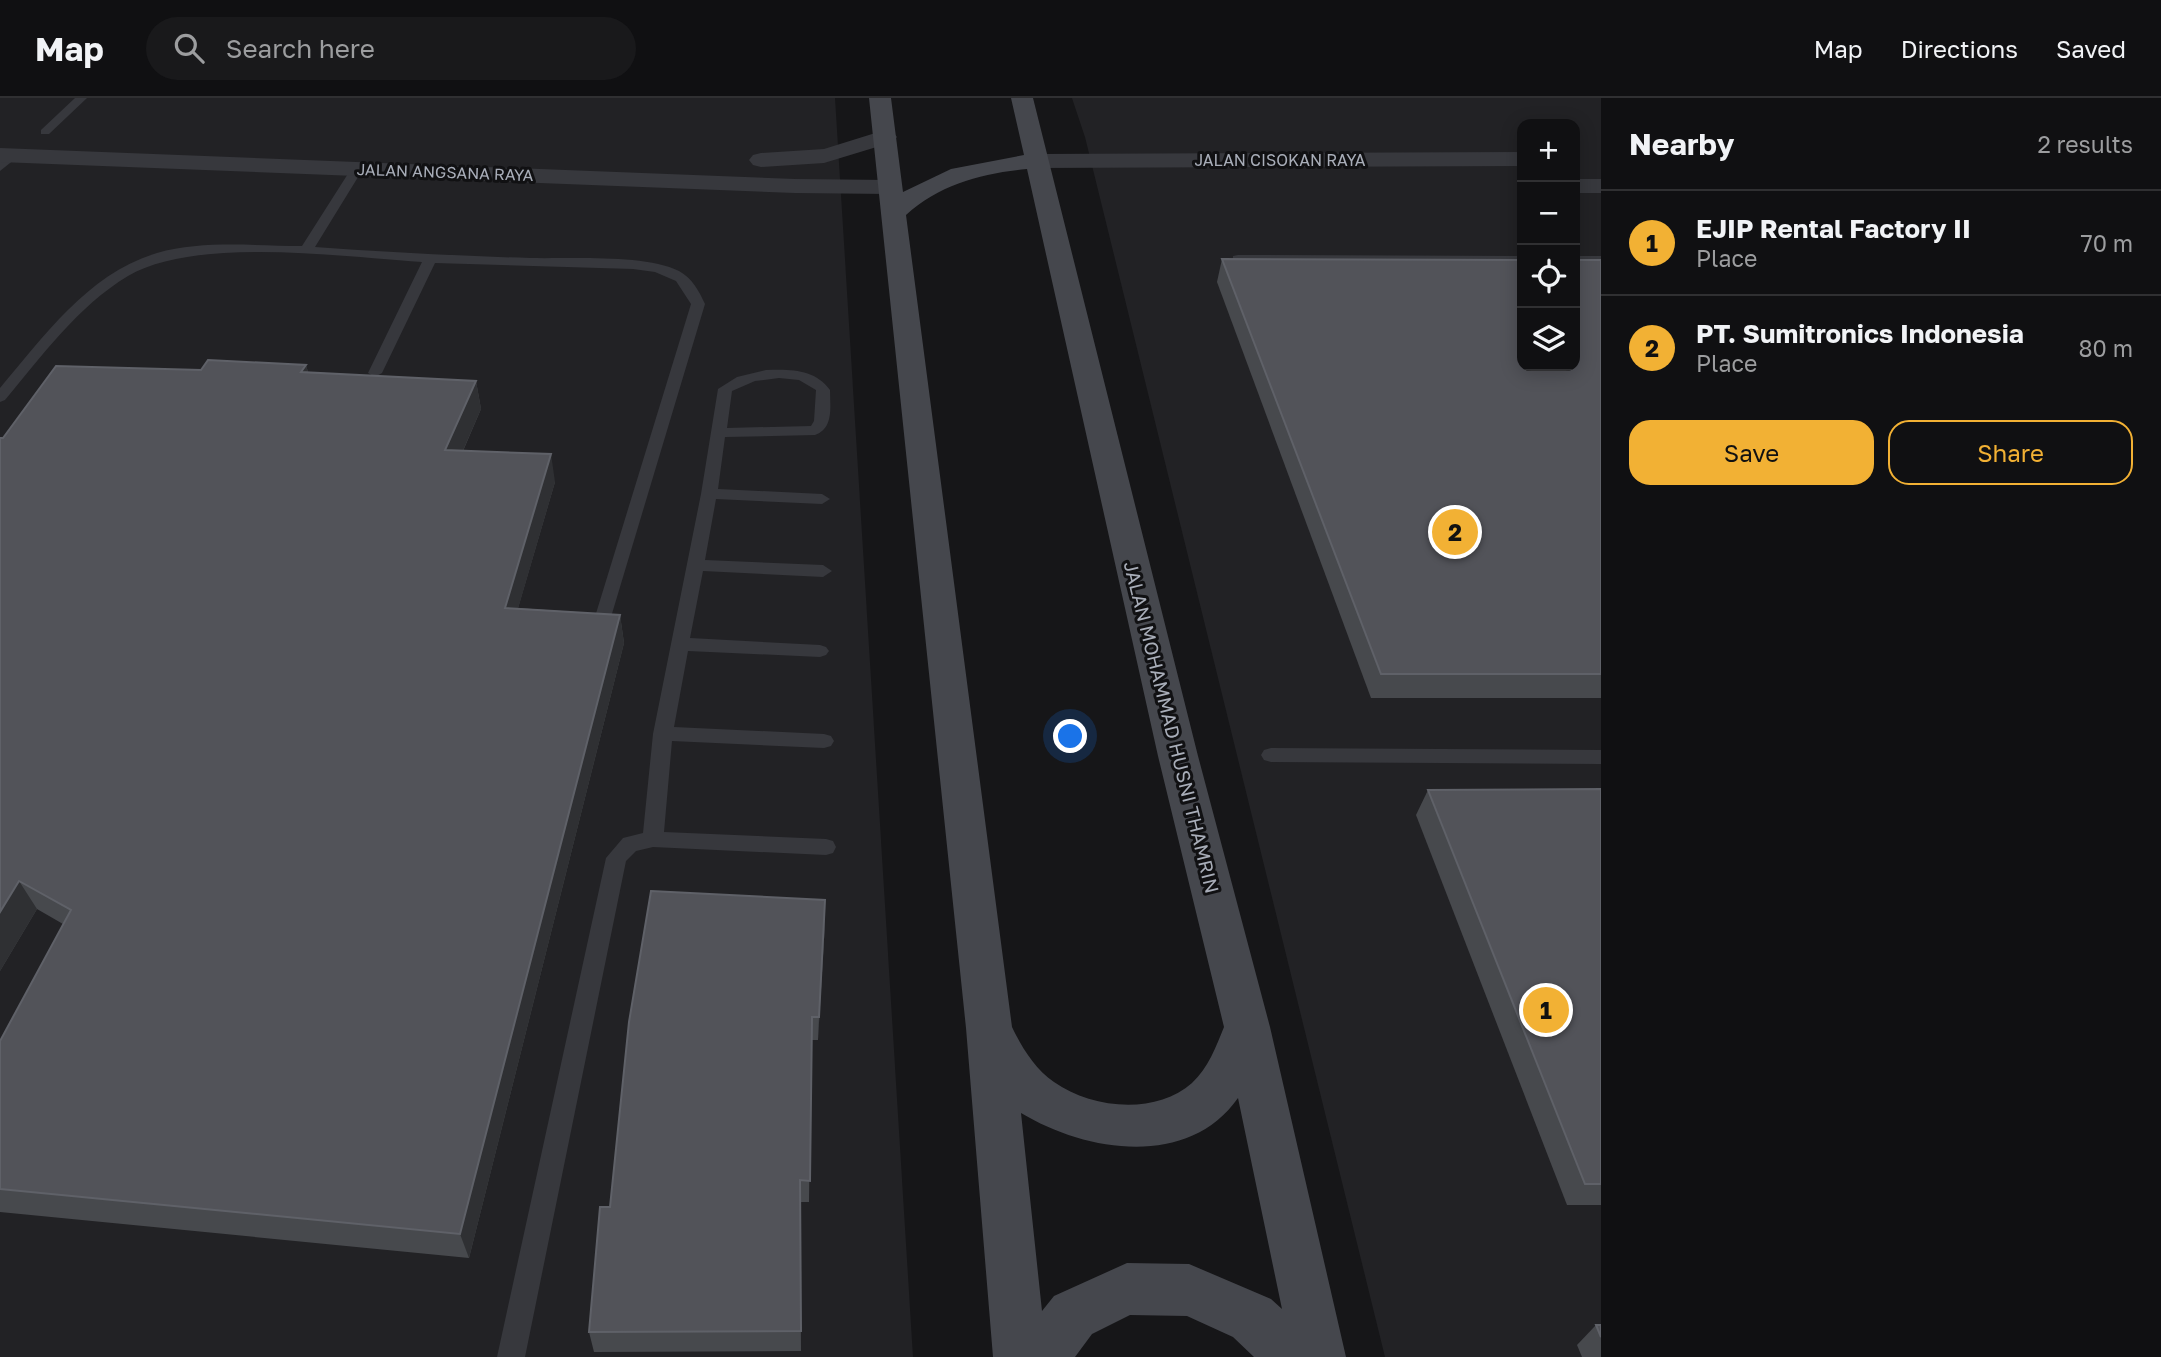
<!DOCTYPE html>
<html lang="en">
<head>
<meta charset="utf-8">
<style>
  body { margin:0; font-family:"Golos Text",sans-serif; background:#19191b; color:#f1f3f6 }
  .controls { position:absolute; right:21px; top:21px; display:grid; overflow:hidden; border-radius:14px; box-shadow:0 4px 18px #0003 }
  .controls button { width:63px; height:63px; display:grid; place-items:center; padding:0; border:0; border-bottom:2px solid #303032; background:#101012; color:#f1f3f6; font:35px sans-serif }
  .you { position:absolute; left:1071px; top:639px; width:24px; height:24px; margin:-18px; border:5px solid #fff; border-radius:50%; background:#1a73e8; box-shadow:0 0 0 10px #1a73e833 }
  .badge { display:grid; place-items:center; width:46px; height:46px; border-radius:50%; background:#f2b134; color:#111; font-size:23px; font-weight:700 }
  .pin { position:absolute; translate:-50% -50%; border:4px solid #fff; box-shadow:0 2px 7px #0006 }
  .list { margin:0; padding:0; list-style:none }
  h2 { display:flex; justify-content:space-between; align-items:center; height:91px; margin:0; padding:0 28px; font-size:30px }
  h2 small { font-size:23px; font-weight:400; color:#9c9d9f }
  .list li { display:grid; grid-template-columns:46px 1fr auto; gap:21px; align-items:center; box-sizing:border-box; height:105px; padding:0 28px; border-top:2px solid #303032 }
  .list b { display:block; font-size:26px; white-space:nowrap }
  .list p { margin:0; font-size:23px; white-space:nowrap; color:#9c9d9f }
  .list em { font-size:23px; font-style:normal; color:#9c9d9f }
  .actions { display:flex; gap:14px; padding:21px 28px }
  .actions a { flex:1; padding:16px 0; border:2px solid #f2b134; border-radius:21px; text-align:center; font-size:24px; color:#f2b134 }
  .actions .main { background:#f2b134; color:#111 }
  .icon { flex:none; width:38px; height:38px; fill:none; stroke:currentColor; stroke-width:2; stroke-linecap:round; stroke-linejoin:round }
  .map { position:relative; flex:none; width:1601px; height:1259px; overflow:hidden }
  header { display:flex; align-items:center; gap:42px; box-sizing:border-box; height:98px; padding:0 35px; background:#101012; border-bottom:2px solid #303032 }
  header strong { font-size:33px }
  nav { display:flex; gap:38px; margin-inline-start:auto; font-size:24px }
  .search { width:490px; height:63px; background:#19191b; display:flex; align-items:center; gap:18px; box-sizing:border-box; padding:0 24px; border-radius:38px; color:#9c9d9f; font-size:26px }
  main { display:flex }
  aside { flex:1; background:#101012 }
  .map>svg:first-child { display:block }
</style>
</head>
<body>
<header>
<strong>Map</strong>
<div class="search"><svg class="icon" aria-label="search" viewBox="0 0 24 24"><circle cx="10" cy="10" r="6"/><path d="M15 15l6 6"/></svg>Search here</div>
<nav><a>Map</a><a>Directions</a><a>Saved</a></nav>
</header>
<main>
<div class="map">
<svg width="1601" height="1259" viewBox="0 0 1601 1259">
  <rect width="100%" height="100%" fill="#161618"/>
  <g fill="#222225" fill-rule="evenodd">
    <path d="M0 0H835L913 1259H0Z"/>
    <path d="M1072 0H1601V1259H1385L1085 39ZM1522 26H1575V268H1522Z"/>
  </g>
  <g fill="none" stroke-linecap="round" stroke-linejoin="round">
    <g fill="#37383d" fill-rule="evenodd">
      <path d="M75 0H87L49 36H41V32Z"/>
      <path d="M10 54 20 57 0 73V63Z"/>
      <path d="M357 67 363 71 315 149C386 154 458 158 530 160 569 161 645 156 679 173 692 180 699 193 705 206L605 539H593L590 535 691 206 676 183 655 174 633 171 435 165 382 275 375 279 368 275 422 164C343 159 196 138 128 178 78 208 42 258 5 302L0 304V290C44 238 89 175 157 155 203 142 255 148 302 148L351 71Z"/>
      <path d="M1238 157 1522 158V166L1233 164V158Z"/>
      <rect x="1575" y="158" width="26" height="8"/>
      <path d="M766 272C791 271 815 271 830 292 830 309 834 330 815 337L725 339 718 391 822 396 830 401 822 406 716 401 705 462 823 467 832 473 823 479 703 473 690 540 820 547 826 549 829 553 826 557 820 559 688 553 674 629 824 636 831 638 834 643 831 648 824 650 672 643 664 734 826 741 833 743 836 749 833 755 826 757 653 749 636 753 626 763 525 1259H497L606 760 623 740 643 735 653 636 701 396 718 291 737 279ZM779 280 799 282 816 292 814 323 811 328 727 330 732 293 755 283Z"/>
      <path d="M1271 650 1601 652V666L1271 664 1264 662 1261 657 1264 652Z"/>
    </g>
    <g fill="#37383d" fill-rule="evenodd">
      <path d="M885 32 893 34 897 39 893 44 824 65 761 69 753 67 749 62 753 57 761 55 824 51Z"/>
      <path d="M0 50 795 81 889 82 898 84 901 89 898 94 889 96 795 95 0 64Z"/>
      <path d="M1522 54V68L1038 70 1030 68 1026 63 1030 58 1038 56Z"/>
      <rect x="1575" y="81" width="26" height="14"/>
    </g>
    <path fill="#45474d" fill-rule="evenodd" d="M869 0H891L903 94 951 71 1024 57 1011 0H1033L1198 658 1270 929 1346 1259H1254L1233 1239 1187 1218 1130 1217 1092 1236 1075 1259H993L966 930ZM1027 71 1158 658 1224 929C1216 949 1208 970 1192 985 1156 1017 1092 1011 1054 984 1035 971 1022 950 1012 929L906 117C940 86 983 75 1027 71ZM1238 1000 1282 1211 1271 1201 1189 1166 1127 1165 1054 1198 1042 1213 1021 1015C1086 1054 1188 1071 1238 1000Z"/>
  </g>
  <g fill="#47494d">
    <path d="M1222 161 1601 162V600H1371L1217 184Z"/>
    <path d="M306 267 308 274 476 283 481 311 463 353 555 384 518 510 620 517 624 545 469 1160 0 1114V943L63 826 37 811 0 873V340Z"/>
    <path d="M1601 691V1107H1567L1416 717 1428 692Z"/>
    <path d="M825 825 818 942H811L809 1104H800L801 1253 594 1254 589 1234 610 1109Z"/>
    <path d="M1596 1227H1601V1259H1582L1577 1247Z"/>
  </g>
  <g fill="#2f3033">
    <path d="M306 267 313 294 301 274Z"/>
    <path d="M476 283 481 311 451 380 445 352Z"/>
    <path d="M551 356 555 384 510 538 505 510Z"/>
    <path d="M620 517 624 545 469 1160 460 1136Z"/>
    <path d="M19 783 37 811 0 873V814Z"/>
    <path d="M825 802V825L818 942 819 919Z"/>
  </g>
  <g fill="#525359" stroke="#5f6168" stroke-width="2">
    <path d="M1222 161 1522 162V268H1575V162H1601V576H1381Z"/>
    <path d="M208 262 306 267 301 274 476 283 445 352 551 356 505 510 620 517 460 1136 0 1091V943L71 812 19 783 0 814V340H3L56 268 201 272Z"/>
    <path d="M1601 691V1086H1585L1428 692Z"/>
    <path d="M651 793 825 802 819 919H812L810 1083 800 1082 801 1233 589 1234 600 1109H610L629 924Z"/>
    <path d="M1596 1227H1601V1239Z"/>
  </g>
  <g text-anchor="middle" dominant-baseline="central" stroke-width="6" stroke-linejoin="round" paint-order="stroke">
    <g font-size="16" fill="#a8adb8" stroke="#111113">
      <text x="1280" y="62">JALAN CISOKAN RAYA</text>
      <text transform="translate(445 74) rotate(2)">JALAN ANGSANA RAYA</text>
    </g>
    <g font-size="19" fill="#a8adb8" stroke="#111113">
      <text transform="translate(1172 629) rotate(76)">JALAN MOHAMMAD HUSNI THAMRIN</text>
    </g>
  </g>
</svg>
<div class="controls">
<button>+</button>
<button>−</button>
<button><svg class="icon" aria-label="locate" viewBox="0 0 24 24"><circle cx="12" cy="12" r="6"/><path d="M12 2v4M12 18v4M2 12h4M18 12h4"/></svg></button>
<button><svg class="icon" aria-label="layers" viewBox="0 0 24 24"><path d="M12 4l9 5-9 5-9-5zM3 14l9 5 9-5"/></svg></button>
</div>
<div class="you"></div>
<div class="pin badge" style="left:1546px;top:912px">1</div>
<div class="pin badge" style="left:1455px;top:434px">2</div>
</div>
<aside>
<h2>Nearby<small>2 results</small></h2>
<ul class="list">
<li><span class="badge">1</span><div><b>EJIP Rental Factory II</b><p>Place</p></div><em>70 m</em></li>
<li><span class="badge">2</span><div><b>PT. Sumitronics Indonesia</b><p>Place</p></div><em>80 m</em></li>
</ul>
<div class="actions"><a class="main">Save</a><a>Share</a></div>
</aside>
</main>
</body>
</html>
